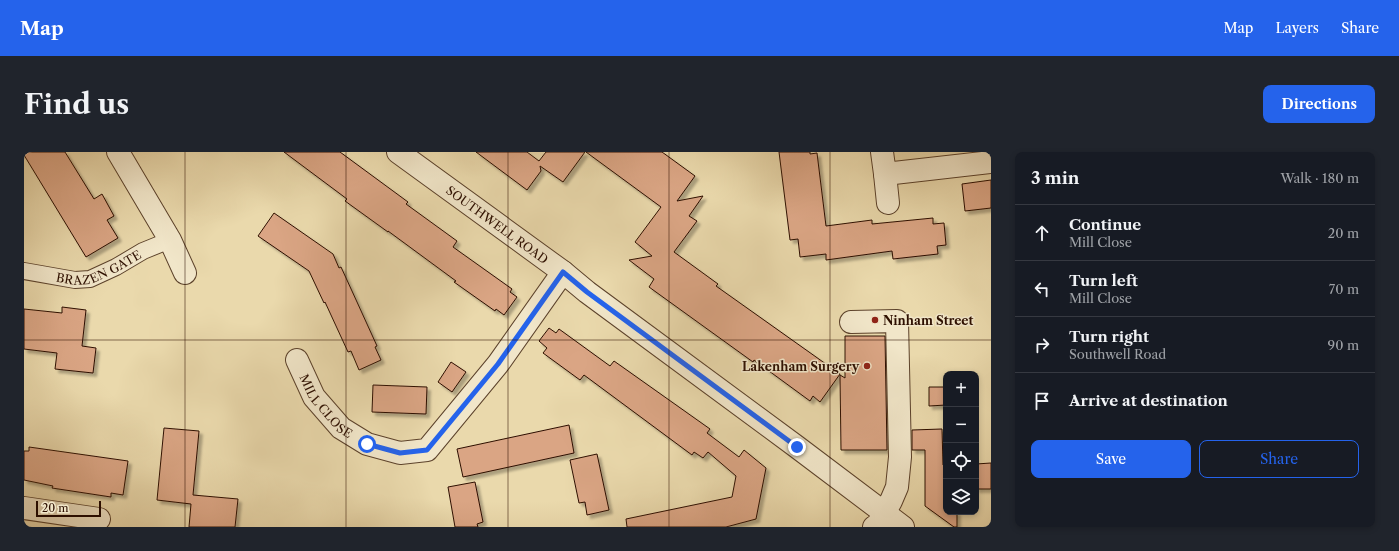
<!DOCTYPE html>
<html lang="en">
<head>
<meta charset="utf-8">
<style>
  body { margin:0; font-family:"Libre Caslon Text",serif; background:#20242c; color:#f1f3f6 }
  .controls { position:absolute; right:12px; bottom:12px; display:grid; overflow:hidden; border-radius:8px; box-shadow:0 2px 6px #0003 }
  .controls button { width:36px; height:36px; display:grid; place-items:center; padding:0; border:0; border-bottom:1px solid #363941; background:#171b24; color:#f1f3f6; font:20px sans-serif }
  .scale { position:absolute; left:12px; bottom:10px; width:65px; box-sizing:border-box; padding-left:4px; border:2px solid #2d0f00; border-top:0; font-size:11px; line-height:14px; white-space:nowrap; color:#2d0f00; -webkit-text-stroke:3px #f1e6c9; paint-order:stroke }
  .stop { position:absolute; width:12px; height:12px; margin:-9px; border:3px solid #2563eb; border-radius:50%; background:#fff }
  .stop.end { background:#2563eb; border-color:#fff; box-shadow:0 1px 4px #0008 }
  .list { margin:0; padding:0; list-style:none }
  h2 { display:flex; justify-content:space-between; align-items:center; height:52px; margin:0; padding:0 16px; font-size:17px }
  h2 small { font-size:13px; font-weight:400; color:#9ea1a6 }
  .list li { display:grid; grid-template-columns:26px 1fr auto; gap:12px; align-items:center; box-sizing:border-box; height:56px; padding:0 16px; border-top:1px solid #363941 }
  .list b { display:block; font-size:15px; white-space:nowrap }
  .list p { margin:0; font-size:13px; white-space:nowrap; color:#9ea1a6 }
  .list em { font-size:13px; font-style:normal; color:#9ea1a6 }
  .actions { display:flex; gap:8px; padding:12px 16px }
  .actions a { flex:1; padding:9px 0; border:1px solid #2563eb; border-radius:8px; text-align:center; font-size:14px; color:#2563eb }
  .actions .main { background:#2563eb; color:#fff }
  .icon { flex:none; width:22px; height:22px; fill:none; stroke:currentColor; stroke-width:2; stroke-linecap:round; stroke-linejoin:round }
  .map { position:relative; flex:none; width:967px; height:375px; overflow:hidden; border-radius:8px }
  header { display:flex; align-items:center; gap:24px; box-sizing:border-box; height:56px; padding:0 20px; background:#2563eb; color:#fff }
  header strong { font-size:19px }
  nav { display:flex; gap:22px; margin-inline-start:auto; font-size:14px }
  .intro { display:flex; align-items:center; justify-content:space-between; box-sizing:border-box; height:96px; padding:0 24px }
  h1 { margin:0; font-size:28px }
  .button { padding:10px 18px; border-radius:8px; background:#2563eb; color:#fff; font-size:14px; font-weight:700 }
  main { display:flex; gap:24px; padding:0 24px }
  aside { flex:1; background:#171b24; border-radius:8px; box-shadow:0 2px 6px #0003 }
  .map>svg:first-child { display:block }
</style>
</head>
<body>
<header>
<strong>Map</strong>
<nav><a>Map</a><a>Layers</a><a>Share</a></nav>
</header>
<div class="intro"><h1>Find us</h1><a class="button">Directions</a></div>
<main>
<div class="map">
<svg width="967" height="375" viewBox="0 0 967 375">
  <defs>
    <filter id="shadow"><feDropShadow dx="3.5" dy="3.5" stdDeviation="1" flood-color="#0004"/></filter>
  </defs>
  <rect width="100%" height="100%" fill="#ead9ac"/>
  <filter id="stains"><feTurbulence type="fractalNoise" baseFrequency=".005" numOctaves="4"/><feColorMatrix values="0 0 0 0 .2 0 0 0 0 .09 0 0 0 0 .02 0 0 0 .5 -.17"/></filter>
  <radialGradient id="worn" r=".72"><stop offset=".6" stop-color="#630" stop-opacity="0"/><stop offset="1" stop-color="#630" stop-opacity=".3"/></radialGradient>
  <g fill="#daa584" stroke="#2d0f00" filter="url(#shadow)">
    <path d="M0 0H41L70 47 78 42 90 64 83 68 94 86 62 105 0 3Z"/>
    <path d="M260 0H316L384 50 382 52 433 89 429 95 488 137 486 140 493 145 480 163 472 157 471 159 430 130 432 129 364 79V80L321 49 323 47Z"/>
    <path d="M452 0H503L515 9 522 0H561L539 30 516 14 517 19 503 38Z"/>
    <path d="M562 0H638L671 24 653 49 679 44 665 64 673 69 650 100 694 132 692 134 816 222 796 250 789 244 786 249 730 208 729 210 625 135 630 127 605 108 628 104 611 90 637 55Z"/>
    <path d="M755 0H786V2L793 1 802 74 848 68V72L909 66V72L920 71 922 93 913 94 914 102 869 107 868 99 802 108V102L776 105 774 87 766 88Z"/>
    <path d="M967 28V56L941 59 938 32Z"/>
    <path d="M250 61 309 102 315 116 317 115 333 150 353 194 351 195 357 208 335 218 327 199 324 200 301 150 300 151 285 119 234 84Z"/>
    <path d="M38 155 62 158 58 194 72 196 69 221 31 217 33 201 0 197V157L38 161Z"/>
    <path d="M525 176 532 181 535 177 586 214 590 209 686 277 683 281 715 305 720 298 742 316 732 367 702 375H603L602 367 708 345 712 324 684 300 679 306 670 300 668 303 560 223 556 228 519 201 523 196 515 189Z"/>
    <path d="M821 184H861L863 298H817L816 223 821 226Z"/>
    <path d="M427 210 442 220 428 240 414 230Z"/>
    <path d="M349 233 403 235 402 262 348 260Z"/>
    <path d="M905 235H922V253L905 254Z"/>
    <path d="M545 273 550 301 439 325 433 297Z"/>
    <path d="M140 276 175 279 169 343 214 347 211 375H165L167 352 133 348Z"/>
    <path d="M918 277 919 313H922V360H933V375H930L901 354V298H888V278Z"/>
    <path d="M5 295 104 309 99 343 87 341V345L28 336 29 334 0 328V299H5Z"/>
    <path d="M573 302 585 358 563 363 561 350 555 351 546 308Z"/>
    <path d="M967 311V337H952V312Z"/>
    <path d="M451 330 459 370 453 372 454 375H431L424 335Z"/>
  </g>
  <g fill="none" stroke-linecap="round" stroke-linejoin="round">
    <g stroke="#5c422b" stroke-width="18">
      <g id="pedestrian">
        <path id="s1" d="M0 119 51 128 66 127 92 115 119 99 146 88"/>
      </g>
    </g>
    <g stroke="#5c422b" stroke-width="24">
      <g id="minor">
        <path d="M94 0 146 88 161 121"/>
        <path id="s2" d="M374 0 539 120 563 140 773 295 879 375"/>
        <path d="M858 0 861 22 967 10"/>
        <path d="M861 22 864 51"/>
        <path d="M827 170 873 169 876 305 873 335 867 349 854 372 850 375"/>
        <path id="s3" d="M273 208 290 245 317 276 343 292 376 301 403 298 474 212 539 120"/>
        <path d="M0 356 75 367"/>
      </g>
    </g>
    <use href="#pedestrian" stroke="#f1e6c9" stroke-width="16"/>
    <use href="#minor" stroke="#f1e6c9" stroke-width="22"/>
  </g>
  <g fill="none" stroke-linecap="round" stroke-linejoin="round">
    <path stroke="#2563eb" stroke-width="5" d="M343 292 376 301 403 298 474 212 539 120 563 140 773 295"/>
  </g>
  <path fill="none" stroke="#2d0f00" stroke-width="1" stroke-opacity="0.55" d="M161 0V375M322 0V375M484 0V375M645 0V375M806 0V375M0 188H967"/>
  <g fill="#8f2418" stroke="#f1e6c9" stroke-width="1.5">
    <circle cx="851" cy="168" r="4"/>
    <circle cx="843" cy="214" r="4"/>
  </g>
  <g text-anchor="middle" dominant-baseline="central" stroke-width="3" stroke-linejoin="round" paint-order="stroke">
    <g font-size="12" fill="#2d0f00" stroke="#f1e6c9">
      <text stroke="none"><textPath href="#s2" startOffset="123">SOUTHWELL ROAD</textPath></text>
      <text stroke="none"><textPath href="#s1" startOffset="78">BRAZEN GATE</textPath></text>
      <text stroke="none"><textPath href="#s3" startOffset="55">MILL CLOSE</textPath></text>
    </g>
    <g font-size="12" font-weight="bold" fill="#2d0f00" stroke="#f1e6c9" text-anchor="start">
      <text x="859" y="168">Ninham Street</text>
      <text x="835" y="214" text-anchor="end">Lakenham Surgery</text>
    </g>
  </g>
  <rect width="100%" height="100%" filter="url(#stains)"/>
  <rect width="100%" height="100%" fill="url(#worn)"/>
</svg>
<div class="controls">
<button>+</button>
<button>−</button>
<button><svg class="icon" aria-label="locate" viewBox="0 0 24 24"><circle cx="12" cy="12" r="6"/><path d="M12 2v4M12 18v4M2 12h4M18 12h4"/></svg></button>
<button><svg class="icon" aria-label="layers" viewBox="0 0 24 24"><path d="M12 4l9 5-9 5-9-5zM3 14l9 5 9-5"/></svg></button>
</div>
<div class="scale">20 m</div>
<div class="stop" style="left:343px;top:292px"></div>
<div class="stop end" style="left:773px;top:295px"></div>
</div>
<aside>
<h2>3 min<small>Walk · 180 m</small></h2>
<ul class="list">
<li><svg class="icon" aria-label="ahead" viewBox="0 0 24 24"><path d="M12 20V5M6 11l6-6 6 6"/></svg><div><b>Continue</b><p>Mill Close</p></div><em>20 m</em></li>
<li><svg class="icon" aria-label="left" viewBox="0 0 24 24"><path d="M17 20v-9H6M10 6l-5 5 5 5"/></svg><div><b>Turn left</b><p>Mill Close</p></div><em>70 m</em></li>
<li><svg class="icon" aria-label="right" viewBox="0 0 24 24"><path d="M7 20v-9h11M14 6l5 5-5 5"/></svg><div><b>Turn right</b><p>Southwell Road</p></div><em>90 m</em></li>
<li><svg class="icon" aria-label="arrive" viewBox="0 0 24 24"><path d="M6 21V4h12l-3 4 3 4H6"/></svg><div><b>Arrive at destination</b></div></li>
</ul>
<div class="actions"><a class="main">Save</a><a>Share</a></div>
</aside>
</main>
</body>
</html>
